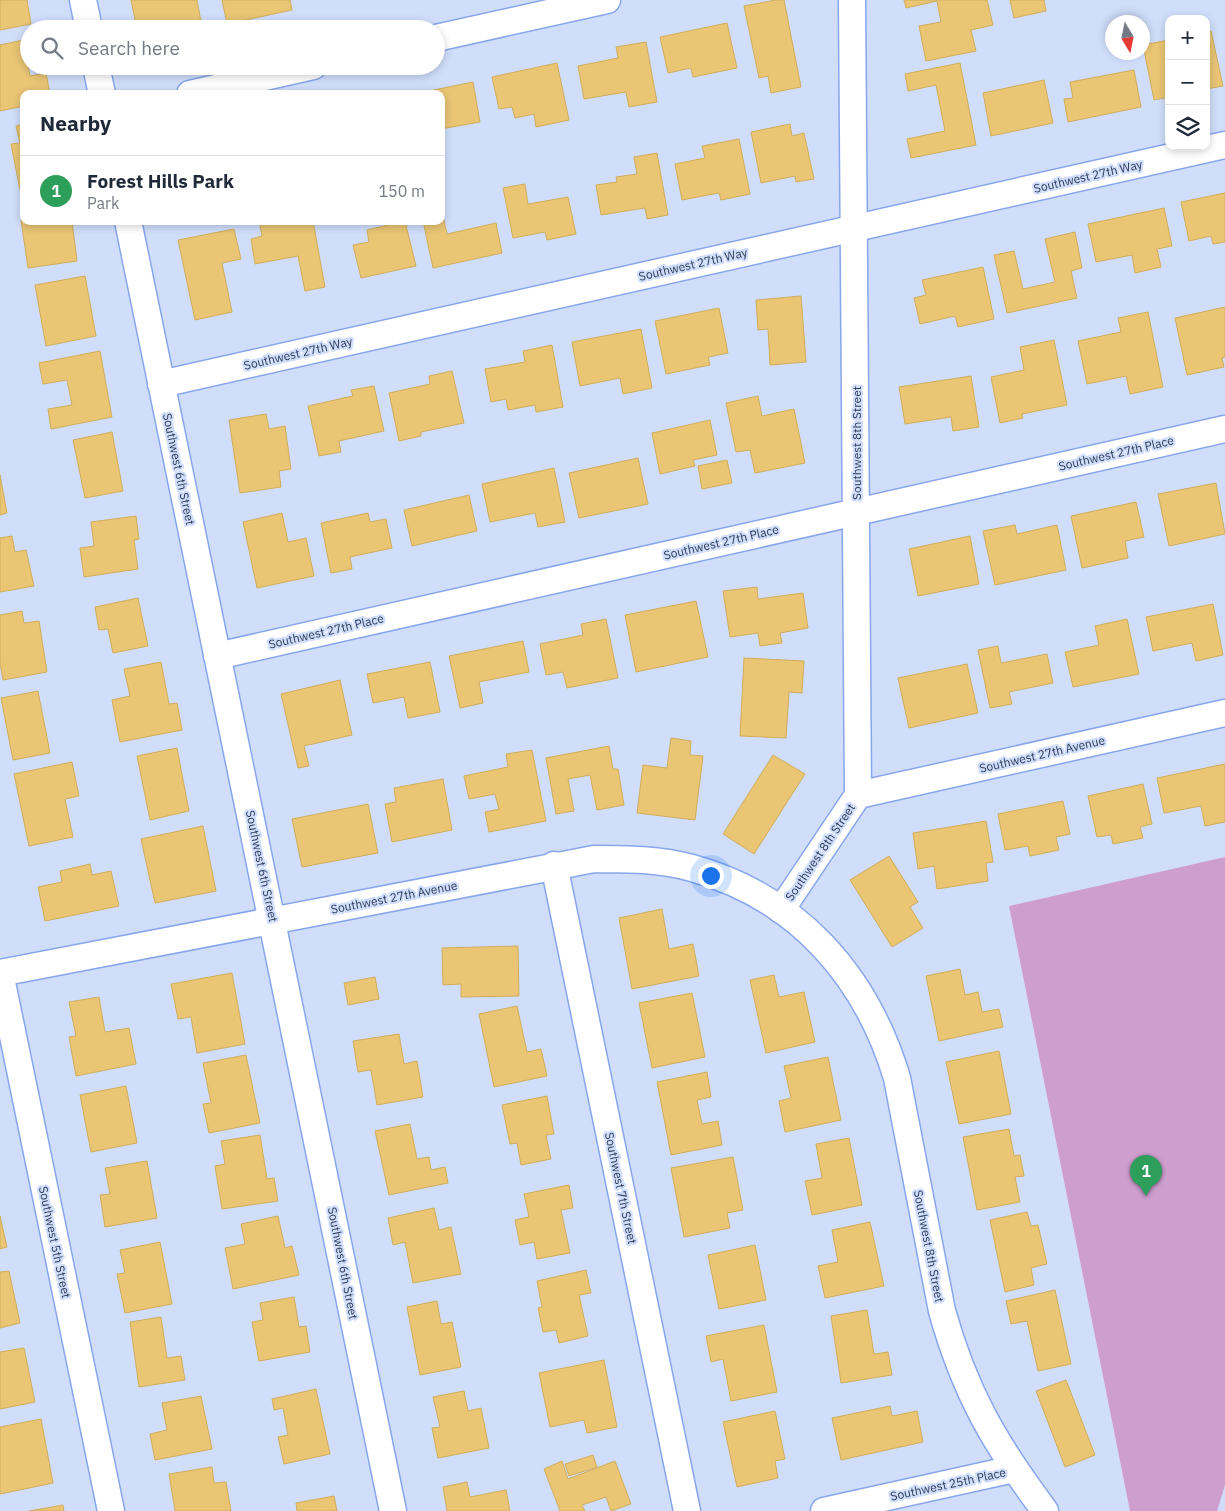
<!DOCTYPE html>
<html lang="en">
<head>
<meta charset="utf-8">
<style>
  body { margin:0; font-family:"IBM Plex Sans",sans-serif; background:#f6f6f7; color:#1f2937 }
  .controls { position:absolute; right:15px; top:15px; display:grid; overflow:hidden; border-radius:10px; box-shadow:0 2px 8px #0003 }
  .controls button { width:45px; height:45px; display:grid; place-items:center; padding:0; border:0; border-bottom:1px solid #e0e1e3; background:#fff; color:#1f2937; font:25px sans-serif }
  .compass { position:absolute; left:1105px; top:15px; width:45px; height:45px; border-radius:50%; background:#fff; box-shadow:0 2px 8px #0003; rotate:170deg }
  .you { position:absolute; left:710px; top:875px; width:18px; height:18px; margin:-12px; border:4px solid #fff; border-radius:50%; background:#1a73e8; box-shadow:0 0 0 8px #1a73e833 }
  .badge { display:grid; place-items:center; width:32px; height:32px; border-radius:50%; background:#7c3aed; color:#fff; font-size:16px; font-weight:700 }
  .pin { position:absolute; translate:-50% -41px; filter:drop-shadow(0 1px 2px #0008) }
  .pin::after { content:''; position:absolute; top:26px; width:18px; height:15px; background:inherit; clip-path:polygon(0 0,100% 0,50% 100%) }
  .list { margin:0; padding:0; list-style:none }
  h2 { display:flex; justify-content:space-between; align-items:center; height:65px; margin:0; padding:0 20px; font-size:21px }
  h2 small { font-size:16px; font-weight:400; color:#747a83 }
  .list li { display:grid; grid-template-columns:32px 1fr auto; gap:15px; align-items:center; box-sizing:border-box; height:70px; padding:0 20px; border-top:1px solid #e0e1e3 }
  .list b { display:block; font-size:19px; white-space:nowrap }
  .list p { margin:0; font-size:16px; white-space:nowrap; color:#747a83 }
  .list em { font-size:16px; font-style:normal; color:#747a83 }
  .icon { flex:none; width:28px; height:28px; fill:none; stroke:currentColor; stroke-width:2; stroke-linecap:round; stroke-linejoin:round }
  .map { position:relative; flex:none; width:1225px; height:1511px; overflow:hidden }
  .search { position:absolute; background:#fff; box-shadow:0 2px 8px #0003; left:20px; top:20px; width:425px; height:55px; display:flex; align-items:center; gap:12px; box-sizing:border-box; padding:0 18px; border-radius:28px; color:#747a83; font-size:19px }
  .panel { position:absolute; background:#fff; box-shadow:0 2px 8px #0003; left:20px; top:90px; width:425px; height:135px; border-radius:10px }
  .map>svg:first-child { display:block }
</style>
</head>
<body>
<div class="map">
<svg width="1225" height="1511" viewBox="0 0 1225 1511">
  <rect width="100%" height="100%" fill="#d0defb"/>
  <path fill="#ce9ecf" d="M1225 857V1485L1217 1511H1130L1009 906Z"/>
  <g fill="#e9c574" stroke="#d1ad5c">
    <path d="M0 0H27L31 24 0 30Z"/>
    <path d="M131 0H197L201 22 167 29H137Z"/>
    <path d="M222 0H290L292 10 227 24Z"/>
    <path d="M776 0H784L801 87 771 93 768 76 759 78 744 6Z"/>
    <path d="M904 0H987L993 25 971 30 976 51 926 61 919 26 941 22 937 1 906 8Z"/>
    <path d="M1010 0H1044L1046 11 1014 18Z"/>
    <path d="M727 23 737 68 693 77 691 68 668 73 660 37Z"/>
    <path d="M1211 31 1223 86 1206 89V32Z"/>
    <path d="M23 40 30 76 46 73 50 94H24V106L0 111V45Z"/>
    <path d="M1169 40V97L1154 100 1143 45Z"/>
    <path d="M646 42 657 102 629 107 626 92 584 99 578 66 618 58 616 47Z"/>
    <path d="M557 63 569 120 536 127 534 114 515 118 512 107 499 109 492 77Z"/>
    <path d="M960 63 976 145 911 158 907 139 945 131 936 85 908 91 905 74Z"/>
    <path d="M1134 70 1141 107 1068 122 1064 99 1073 98 1070 82Z"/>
    <path d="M1044 80 1053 123 991 136 983 93Z"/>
    <path d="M473 82 480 122 441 129V94H414Z"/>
    <path d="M24 124V190H20L11 144 20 143 16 126Z"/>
    <path d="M790 124 792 136 804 133 814 179 796 182 795 176 761 183 751 132Z"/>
    <path d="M739 139 750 194 721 200 719 193 682 200 675 164 705 158 702 146Z"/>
    <path d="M657 153 668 215 647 219 645 208 601 215 596 185 617 182 616 177 637 174 634 157Z"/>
    <path d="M525 184 528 204 568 197 576 234 547 240 545 232 513 238 503 188Z"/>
    <path d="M1225 193V242L1213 244 1211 236 1189 241 1181 202Z"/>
    <path d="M1164 208 1172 246 1157 249 1161 267 1135 273 1132 255 1096 262 1088 224Z"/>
    <path d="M443 216 447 234 496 223 502 253 433 268 423 221H441Z"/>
    <path d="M21 220 72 221 77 261 28 268Z"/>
    <path d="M259 221H313L325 287 305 291 298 256 255 264 251 239 262 236Z"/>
    <path d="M405 221 416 266 361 278 353 245 369 242 367 230Z"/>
    <path d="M234 229 241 259 222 263 232 312 195 320 178 240Z"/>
    <path d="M1075 232 1082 268 1071 271 1077 298 1007 313 994 255 1014 251 1023 289 1055 282 1045 239Z"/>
    <path d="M983 267 994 319 958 327 955 316 920 324 914 298 926 295 922 280Z"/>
    <path d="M85 276 96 336 46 346 35 285Z"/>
    <path d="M801 296 806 362 770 365 768 329 758 330 756 300Z"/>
    <path d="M1225 307V357L1222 358 1224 367 1187 375 1175 318Z"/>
    <path d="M719 308 728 353 708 357 710 365 666 374 655 321Z"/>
    <path d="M1148 312 1163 387 1130 394 1126 376 1087 384 1078 341 1121 332 1118 318Z"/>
    <path d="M641 329 652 388 623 394 620 378 580 386 572 342Z"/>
    <path d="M1054 340 1067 405 1022 414 1023 418 1000 423 991 377 1024 370 1020 347Z"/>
    <path d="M552 345 563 407 536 412 535 405 508 410 506 399 491 402 485 369 525 362 523 351Z"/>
    <path d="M100 351 112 417 51 429 48 409 72 405 67 380 43 384 39 363Z"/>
    <path d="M452 371 464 423 421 432V436L399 441 389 393 430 384 429 376Z"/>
    <path d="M971 376 979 427 953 431 951 417 905 424 899 387Z"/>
    <path d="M374 386 384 431 339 441 341 452 319 456 308 406 353 396 351 390Z"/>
    <path d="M758 396 762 416 794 409 805 463 755 473 750 450 736 452 726 403Z"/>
    <path d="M266 414 269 429 285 426 291 469 279 471 281 487 240 493 229 420Z"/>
    <path d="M710 420 717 455 693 460 695 466 660 474 652 433Z"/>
    <path d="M112 432 123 491 85 498 73 440Z"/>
    <path d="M638 458 648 504 579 518 569 473Z"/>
    <path d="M727 460 732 483 702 489 698 466Z"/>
    <path d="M554 468 565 522 538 527 535 513 490 522 482 484Z"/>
    <path d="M0 475 7 513 0 515Z"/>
    <path d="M1216 483 1225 534 1169 546 1158 494Z"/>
    <path d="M469 495 477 531 412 546 404 510Z"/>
    <path d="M1136 502 1144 537 1125 541 1128 558 1082 568 1071 516Z"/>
    <path d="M282 513 288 542 306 538 314 576 257 588 243 522Z"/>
    <path d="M368 513 370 522 386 519 392 548 350 557 352 569 331 573 321 523Z"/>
    <path d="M136 516 139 539 134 540 138 569 84 577 80 548 94 546 91 522Z"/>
    <path d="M1015 525 1017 534 1057 525 1066 570 995 585 983 531Z"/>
    <path d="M12 536 15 552 26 550 34 586 0 592V538Z"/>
    <path d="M970 536 979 584 918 596 909 549Z"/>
    <path d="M757 587 758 599 803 593 808 628 780 633 782 643 760 646 758 633 730 637 723 591Z"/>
    <path d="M138 598 148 646 113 653 108 629 99 630 95 607Z"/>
    <path d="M696 601 708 657 636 672 625 615Z"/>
    <path d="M1213 604 1223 655 1196 661 1192 643 1153 651 1146 617Z"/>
    <path d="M22 611 24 623 39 621 47 672 3 680 0 663V615Z"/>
    <path d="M606 619 618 678 567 688 563 672 546 675 540 644 583 635 581 624Z"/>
    <path d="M1127 619 1139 674 1073 687 1065 652 1099 645 1095 626Z"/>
    <path d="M523 641 529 672 479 682 483 703 460 708 449 656Z"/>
    <path d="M998 646 1001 663 1047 654 1053 683 1009 692 1012 704 990 708 978 650Z"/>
    <path d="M744 658 804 661 802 693 789 692 786 738 740 736Z"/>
    <path d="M161 662 169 704 177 703 182 730 120 742 112 700 130 696 124 669Z"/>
    <path d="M430 662 440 712 408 718 404 697 373 703 367 674Z"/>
    <path d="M967 664 978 713 909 728 898 678Z"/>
    <path d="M340 680 352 735 304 746 309 766 298 768 281 694Z"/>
    <path d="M38 691 50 753 13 760 1 698Z"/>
    <path d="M671 738 691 741 690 755 703 756 695 820 637 813 643 765 667 768Z"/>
    <path d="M609 746 613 769H618L624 805 597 810 590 775 568 779 574 811 556 814 546 758Z"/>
    <path d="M177 748 189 811 150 820 137 756Z"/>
    <path d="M532 750 546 821 489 832 485 812 499 809 495 794 469 799 464 776 508 767 506 754Z"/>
    <path d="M773 755 805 774 754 854 723 834Z"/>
    <path d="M72 762 79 796 65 799 73 837 29 846 14 774Z"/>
    <path d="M1225 764V822L1205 826 1201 806 1164 813 1157 778Z"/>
    <path d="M443 779 452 830 392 842 385 804 396 802 394 788Z"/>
    <path d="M1143 784 1152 824 1140 827 1143 838 1113 844 1111 835 1097 837 1088 796Z"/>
    <path d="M1063 801 1070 834 1056 837 1059 850 1030 856 1028 846 1005 850 998 814Z"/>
    <path d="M368 804 378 853 302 867 292 819Z"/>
    <path d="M986 821 993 862 986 863 988 881 937 889 934 866 918 869 913 833Z"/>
    <path d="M203 826 216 891 155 903 141 839Z"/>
    <path d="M889 856 918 902 910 907 923 928 892 947 850 880Z"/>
    <path d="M90 864 92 875 111 871 119 906 45 921 38 887 62 882 60 871Z"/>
    <path d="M662 909 669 949 693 944 699 976 632 989 619 918Z"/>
    <path d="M518 946 519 996 461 997V984L443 985 442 948Z"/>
    <path d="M960 969 965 995 978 992 982 1012 999 1009 1003 1027 939 1041 926 976Z"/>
    <path d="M232 973 245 1044 197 1053 191 1017 178 1019 171 984Z"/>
    <path d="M774 975 779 997 804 992 815 1042 766 1053 750 980Z"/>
    <path d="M375 977 379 999 348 1005 344 983Z"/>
    <path d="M692 993 705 1057 652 1068 639 1003Z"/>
    <path d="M99 997 105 1032 129 1028 136 1064 76 1076 69 1037 76 1036 69 1002Z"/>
    <path d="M517 1006 527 1052 541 1049 547 1076 494 1087 479 1014Z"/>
    <path d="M399 1034 404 1064 417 1061 423 1097 377 1105 371 1070 358 1072 353 1041Z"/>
    <path d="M999 1051 1011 1114 959 1124 946 1062Z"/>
    <path d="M246 1055 260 1123 209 1133 203 1104 211 1103 203 1063Z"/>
    <path d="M828 1057 841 1120 785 1132 779 1101 791 1098 784 1066Z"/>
    <path d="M707 1072 711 1097 697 1100 702 1124 718 1121 722 1145 671 1155 657 1082Z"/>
    <path d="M126 1086 137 1143 91 1152 80 1095Z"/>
    <path d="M547 1096 554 1134 546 1135 551 1159 521 1165 517 1143 510 1144 502 1105Z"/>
    <path d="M410 1124 417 1159 429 1157 431 1170 445 1167 448 1183 389 1195 375 1131Z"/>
    <path d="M1009 1129 1014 1156 1020 1155 1024 1176 1015 1177 1020 1202 977 1210 963 1137Z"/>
    <path d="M260 1135 267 1179 274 1178 278 1201 222 1209 215 1166 225 1164 221 1141Z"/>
    <path d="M849 1138 862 1205 812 1215 805 1181 822 1178 816 1144Z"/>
    <path d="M733 1157 743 1210 727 1213 730 1228 684 1237 671 1168Z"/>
    <path d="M147 1161 157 1218 105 1227 100 1195 110 1194 105 1168Z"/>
    <path d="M569 1185 573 1208 561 1210 570 1253 537 1259 534 1242 520 1245 515 1220 529 1217 524 1194Z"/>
    <path d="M434 1208 439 1230 451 1227 461 1274 413 1283 405 1242 393 1245 388 1218Z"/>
    <path d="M1027 1212 1031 1226 1038 1225 1047 1264 1031 1268 1034 1285 1005 1292 990 1220Z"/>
    <path d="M0 1216 7 1247 0 1249Z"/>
    <path d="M278 1216 285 1248 292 1246 299 1275 233 1289 225 1248 245 1244 241 1224Z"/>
    <path d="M870 1222 884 1286 825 1298 818 1266 838 1262 832 1230Z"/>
    <path d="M160 1242 172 1304 125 1313 117 1274 125 1273 120 1250Z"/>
    <path d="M755 1245 766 1300 719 1309 708 1255Z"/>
    <path d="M586 1270 591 1293 579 1295 588 1336 559 1343 556 1330 543 1332 538 1308 542 1307 537 1281Z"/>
    <path d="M9 1271 20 1323 0 1328V1272Z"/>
    <path d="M1055 1290 1071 1364 1038 1371 1027 1321 1011 1324 1006 1301Z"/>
    <path d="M294 1297 299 1327 306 1326 310 1352 259 1361 252 1322 263 1320 260 1303Z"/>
    <path d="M437 1301 441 1324 452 1322 461 1367 420 1375 407 1307Z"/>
    <path d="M867 1310 874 1354 888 1352 892 1375 841 1383 831 1316Z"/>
    <path d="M161 1317 167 1358 181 1356 185 1380 139 1387 130 1322Z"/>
    <path d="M764 1325 777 1392 731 1401 723 1359 711 1362 706 1336Z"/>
    <path d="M24 1348 35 1402 0 1409V1352Z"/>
    <path d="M604 1360 617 1427 587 1433 584 1420 550 1427 539 1373Z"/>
    <path d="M1066 1380 1095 1455 1065 1467 1036 1391Z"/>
    <path d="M316 1389 330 1454 284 1464 278 1437 288 1435 283 1408 274 1410 272 1399Z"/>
    <path d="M464 1391 468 1411 481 1408 489 1448 438 1458 432 1428 440 1427 433 1397Z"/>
    <path d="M201 1396 212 1449 155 1460 150 1434 167 1430 162 1403Z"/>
    <path d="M890 1406 892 1416 917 1411 923 1442 841 1460 832 1418Z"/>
    <path d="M775 1411 785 1459 775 1461 778 1478 737 1487 723 1422Z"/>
    <path d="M41 1419 53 1483 0 1494V1427Z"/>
    <path d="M593 1455 597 1467 569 1476 565 1464Z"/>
    <path d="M562 1461 568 1479 615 1461 631 1504 611 1511 606 1497 582 1505 585 1511H560L544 1469Z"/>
    <path d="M212 1467 214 1483 226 1482 231 1511H175L169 1474Z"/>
    <path d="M467 1482 470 1497 506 1490 510 1511H447L443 1487Z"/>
    <path d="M334 1496 337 1511H297L296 1503Z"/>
    <path d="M63 1505 64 1511H29Z"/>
  </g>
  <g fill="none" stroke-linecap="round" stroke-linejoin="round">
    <g stroke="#88a6ec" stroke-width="29">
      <g id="street">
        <path d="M83 0 89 29"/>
        <path d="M436 38 607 0"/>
        <path d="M96 66 102 94"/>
        <path d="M190 94 313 66"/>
        <path d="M128 221 393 1511"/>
        <path d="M161 384 1225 145"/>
        <path d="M217 656 1225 429"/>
        <path d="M858 795 1225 713"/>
        <path d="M554 865 687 1511"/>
        <path d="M781 910 858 795 852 0"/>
        <path d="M0 973 594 859C627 859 660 859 692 868 797 897 866 975 897 1078L942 1311C965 1393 995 1444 1045 1511"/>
        <path d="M0 973 111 1511"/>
        <path d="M824 1511 1014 1469"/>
      </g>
    </g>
    <use href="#street" stroke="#fff" stroke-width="26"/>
  </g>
  <g text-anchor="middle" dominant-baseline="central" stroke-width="4.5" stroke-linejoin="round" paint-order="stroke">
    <g font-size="12" fill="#2d3a57" stroke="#d0defb">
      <text transform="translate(1088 176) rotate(-13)">Southwest 27th Way</text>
      <text transform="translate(693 264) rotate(-13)">Southwest 27th Way</text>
      <text transform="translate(298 353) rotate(-13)">Southwest 27th Way</text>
      <text transform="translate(856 443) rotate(-90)">Southwest 8th Street</text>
      <text transform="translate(1116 453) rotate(-13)">Southwest 27th Place</text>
      <text transform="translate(179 469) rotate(78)">Southwest 6th Street</text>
      <text transform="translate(721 542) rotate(-13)">Southwest 27th Place</text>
      <text transform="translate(326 631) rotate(-13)">Southwest 27th Place</text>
      <text transform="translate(1042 754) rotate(-13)">Southwest 27th Avenue</text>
      <text transform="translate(820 852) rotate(-56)">Southwest 8th Street</text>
      <text transform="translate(262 866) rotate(78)">Southwest 6th Street</text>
      <text transform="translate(394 897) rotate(-11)">Southwest 27th Avenue</text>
      <text transform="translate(621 1188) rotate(78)">Southwest 7th Street</text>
      <text transform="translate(55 1242) rotate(78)">Southwest 5th Street</text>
      <text transform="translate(929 1246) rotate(79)">Southwest 8th Street</text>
      <text transform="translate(343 1263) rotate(79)">Southwest 6th Street</text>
      <text transform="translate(948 1484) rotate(-12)">Southwest 25th Place</text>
    </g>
  </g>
</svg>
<div class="controls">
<button>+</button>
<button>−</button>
<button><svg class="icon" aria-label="layers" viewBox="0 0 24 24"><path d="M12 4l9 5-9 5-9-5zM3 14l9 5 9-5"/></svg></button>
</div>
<svg class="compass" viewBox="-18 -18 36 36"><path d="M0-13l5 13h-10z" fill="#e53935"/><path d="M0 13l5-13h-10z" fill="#747a83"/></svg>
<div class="you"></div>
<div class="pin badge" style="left:1146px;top:1196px;background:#2e9e5b">1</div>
<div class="search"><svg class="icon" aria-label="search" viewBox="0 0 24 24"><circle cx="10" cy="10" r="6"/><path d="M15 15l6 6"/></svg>Search here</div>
<section class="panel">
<h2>Nearby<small></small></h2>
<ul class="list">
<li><span class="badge" style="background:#2e9e5b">1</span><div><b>Forest Hills Park</b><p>Park</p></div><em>150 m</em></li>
</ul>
</section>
</div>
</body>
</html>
